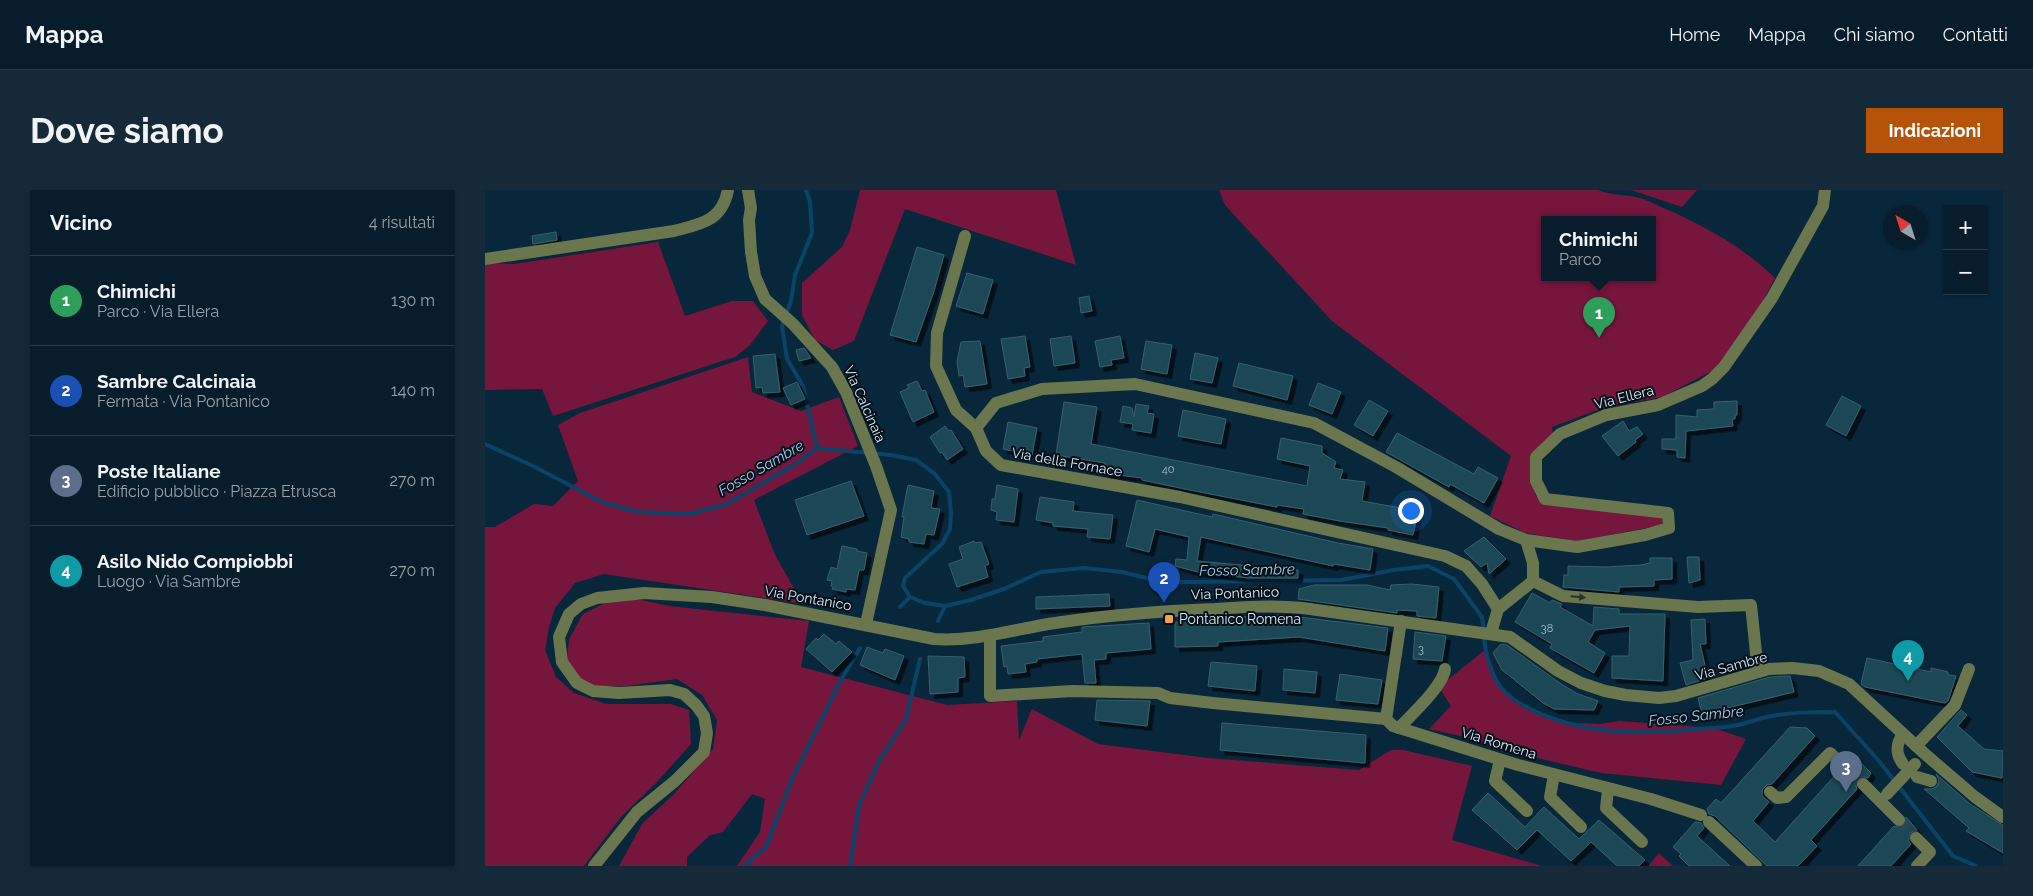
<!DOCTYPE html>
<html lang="it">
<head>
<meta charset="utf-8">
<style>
  body { margin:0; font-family:Raleway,sans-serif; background:#152a38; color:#f1f3f6 }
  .controls { position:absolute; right:15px; top:15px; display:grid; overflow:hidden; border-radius:0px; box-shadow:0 1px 4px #0004 }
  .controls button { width:45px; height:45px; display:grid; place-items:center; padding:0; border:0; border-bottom:1px solid #283b48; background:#071d2c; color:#f1f3f6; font:25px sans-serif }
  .compass { position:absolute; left:1398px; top:15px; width:45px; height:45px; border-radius:50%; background:#071d2c; box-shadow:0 1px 4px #0004; rotate:321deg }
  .you { position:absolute; left:925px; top:320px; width:18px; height:18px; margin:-12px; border:4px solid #fff; border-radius:50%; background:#1a73e8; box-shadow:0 0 0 8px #1a73e833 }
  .badge { display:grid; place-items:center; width:32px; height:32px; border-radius:50%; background:#b45309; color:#fff; font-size:16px; font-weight:700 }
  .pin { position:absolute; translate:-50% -41px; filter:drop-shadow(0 1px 2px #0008) }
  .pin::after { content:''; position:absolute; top:26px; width:18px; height:15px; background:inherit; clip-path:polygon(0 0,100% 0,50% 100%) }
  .popup { position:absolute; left:1056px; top:26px; width:115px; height:65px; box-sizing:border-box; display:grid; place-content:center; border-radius:0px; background:#071d2c; filter:drop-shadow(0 1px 4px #0005); font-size:16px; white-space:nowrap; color:#98a2a9 }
  .popup b { font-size:19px; color:#f1f3f6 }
  .popup::after { content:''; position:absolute; left:50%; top:100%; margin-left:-10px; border:10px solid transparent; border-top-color:#071d2c }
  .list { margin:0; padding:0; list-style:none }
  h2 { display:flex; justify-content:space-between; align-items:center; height:65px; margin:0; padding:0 20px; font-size:21px }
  h2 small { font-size:16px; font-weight:400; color:#98a2a9 }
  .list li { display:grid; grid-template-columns:32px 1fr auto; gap:15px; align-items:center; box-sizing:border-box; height:90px; padding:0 20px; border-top:1px solid #283b48 }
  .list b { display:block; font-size:19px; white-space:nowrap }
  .list p { margin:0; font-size:16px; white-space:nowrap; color:#98a2a9 }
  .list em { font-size:16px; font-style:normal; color:#98a2a9 }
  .map { position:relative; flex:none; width:1518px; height:676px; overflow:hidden; border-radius:0px }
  header { display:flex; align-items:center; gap:30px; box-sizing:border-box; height:70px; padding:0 25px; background:#071d2c; border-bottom:1px solid #283b48 }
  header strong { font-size:24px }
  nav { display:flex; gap:28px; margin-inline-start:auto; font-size:18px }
  .intro { display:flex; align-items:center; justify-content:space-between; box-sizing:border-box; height:120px; padding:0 30px }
  h1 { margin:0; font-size:35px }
  .button { padding:12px 22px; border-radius:0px; background:#b45309; color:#fff; font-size:18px; font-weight:700 }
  main { display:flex; gap:30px; padding:0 30px }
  aside { flex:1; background:#071d2c; border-radius:0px; box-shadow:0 1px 4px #0004 }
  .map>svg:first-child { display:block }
</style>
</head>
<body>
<header>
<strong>Mappa</strong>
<nav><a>Home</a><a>Mappa</a><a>Chi siamo</a><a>Contatti</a></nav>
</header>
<div class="intro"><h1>Dove siamo</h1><a class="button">Indicazioni</a></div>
<main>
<aside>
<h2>Vicino<small>4 risultati</small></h2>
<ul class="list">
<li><span class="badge" style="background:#2e9e5b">1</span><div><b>Chimichi</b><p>Parco · Via Ellera</p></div><em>130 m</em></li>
<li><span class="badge" style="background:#1a4fb4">2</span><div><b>Sambre Calcinaia</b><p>Fermata · Via Pontanico</p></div><em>140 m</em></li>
<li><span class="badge" style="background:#5c6f8a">3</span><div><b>Poste Italiane</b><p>Edificio pubblico · Piazza Etrusca</p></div><em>270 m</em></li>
<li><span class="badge" style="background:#0f9aa8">4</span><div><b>Asilo Nido Compiobbi</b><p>Luogo · Via Sambre</p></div><em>270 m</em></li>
</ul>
</aside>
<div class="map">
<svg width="1518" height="676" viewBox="0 0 1518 676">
  <defs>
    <filter id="shadow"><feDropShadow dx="4.5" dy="4.5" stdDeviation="0" flood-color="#0009"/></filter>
  </defs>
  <rect width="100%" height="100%" fill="#09273b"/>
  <g fill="#77163c" fill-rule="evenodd">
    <path d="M375 0H571L591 75 420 19 369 151 348 160 330 150 317 125V93L357 57 365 40Z"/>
    <path d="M734 0H1113C1127 6 1143 4 1158 9 1169 13 1180 19 1190 23 1227 40 1261 60 1290 88L1268 129 1244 167 1227 181 1177 207 1121 217 1067 237 1068 244 1045 289 1051 306 1062 315 1178 327 1177 335 1092 351 1040 343 1005 326 1026 266 847 131 740 15ZM1060 29H1168V87H1060Z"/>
    <path d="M1146 0H1212L1197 17Z"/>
    <path d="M173 52 200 126 247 111H268L283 131 265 155 250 167 68 226 57 199 0 200V73L29 74Z"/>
    <path d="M263 167 267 202 316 221 354 207 373 256 269 310 290 365 318 414 119 384 90 393 70 418 64 437 60 460 71 487 89 503 121 514H186L204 520 206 554 172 592 136 627 99 676H0V337H10L49 314 68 316 93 291 73 235 95 223Z"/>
    <path d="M147 408 184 416 324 431 316 477 462 515 532 511 534 550 547 519 613 554 723 568 874 580 906 560H918L987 576 967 650 1057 676H252L275 642 280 609 267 604 238 642 225 645 202 667V676H134L157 634 189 604 228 559 232 530 217 505 192 489 142 496 109 497 94 491 82 471 84 449 98 424 120 413Z"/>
    <path d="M1001 459 1015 496 1027 510 1085 534 1098 533 1114 534 1135 531 1229 538 1261 549 1236 595 1116 583 1023 561 984 548 944 539 966 516 954 497Z"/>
    <path d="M1174 663 1188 676H1163Z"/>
  </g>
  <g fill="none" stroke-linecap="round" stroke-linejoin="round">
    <g stroke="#0a4367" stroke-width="4">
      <path d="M321 0 325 12 327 43 310 85 306 111 297 136 302 169 318 196 332 258"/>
      <path d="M0 254 48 276 117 312 153 322 205 324 242 314 309 275 332 258 406 265 431 270 450 284 464 302 466 323 465 339 457 354 420 388 418 396 425 407 440 413 460 416 486 410 519 399 556 382 599 378 637 382 677 392H709L856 390 909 380 943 376 969 389 997 427 999 440"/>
      <path d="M415 417 425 407"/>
      <path d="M453 431 460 416"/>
      <path d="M999 447C1004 495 1022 512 1066 528 1114 545 1161 544 1212 539 1225 538 1240 538 1253 535 1263 533 1272 529 1282 527 1305 522 1327 522 1350 522L1394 571 1468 666 1491 676"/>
      <path d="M259 676 281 657 307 589 356 490 375 458"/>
      <path d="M365 676 374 616 394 571 421 529 435 469"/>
    </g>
  </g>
  <g fill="#1d4654" stroke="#37606f" filter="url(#shadow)">
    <path d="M71 42 72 50 48 54 47 46Z"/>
    <path d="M432 57 459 65 449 101 431 152 405 145Z"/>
    <path d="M482 83 508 90 498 124 471 116Z"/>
    <path d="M604 106 607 121 596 123 594 108Z"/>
    <path d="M540 146 545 177 539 178 540 186 523 189 516 149Z"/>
    <path d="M586 146 590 173 569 176 565 149Z"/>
    <path d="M635 146 639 168 626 170 627 175 615 177 610 151Z"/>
    <path d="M495 151 502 194 480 197 478 185 474 186 472 172 476 152Z"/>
    <path d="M661 151 687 155 682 184 656 179Z"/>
    <path d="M319 158 326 168 314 171 311 160Z"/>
    <path d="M710 163 733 168 727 193 705 189Z"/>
    <path d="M290 164 295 202 278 203 277 197 271 198 268 166Z"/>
    <path d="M754 173 808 186 802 210 748 196Z"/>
    <path d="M432 191 437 201 440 200 449 222 428 232 415 202 424 198 422 195Z"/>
    <path d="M312 192 320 209 306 215 298 198Z"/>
    <path d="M833 193 856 202 847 224 824 215Z"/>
    <path d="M1357 206 1376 216 1361 246 1341 235Z"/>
    <path d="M884 210 903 221 888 246 869 235Z"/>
    <path d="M1252 211V225L1250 226V229H1247L1248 236 1201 241 1200 268 1192 267V260L1177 259V249H1191V225L1212 227V220L1229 219V212Z"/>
    <path d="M579 212 612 217 606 254 822 296 825 276 792 269 796 248 837 256V263L851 272 849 278 858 280 855 289 880 292 877 311 933 321 928 345 903 340V338L855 331 818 324 819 319 792 315V317L695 298 657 290V288L619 283 620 273 571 265Z"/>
    <path d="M651 214 664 216 662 223 669 224 666 243 647 240 648 234 635 232 638 216 647 218 649 227Z"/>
    <path d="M698 220 741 229 736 254 693 246Z"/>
    <path d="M1138 231 1144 241 1152 237 1158 244 1150 250 1151 252 1133 266 1117 246Z"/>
    <path d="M523 232 552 238 547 265 518 259Z"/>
    <path d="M460 236 464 241 466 240 478 259 462 270 457 262 455 263 445 247Z"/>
    <path d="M912 243 989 284 993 277 1013 288 999 313 965 294 964 297 901 262Z"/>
    <path d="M366 291 379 326 322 345 310 310Z"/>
    <path d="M423 295 449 301 446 318 455 319 449 345 441 344 439 354 424 352V349L416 347 419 327H417Z"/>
    <path d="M512 295 533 299 529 332 511 330 512 322 506 320 507 309H510Z"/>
    <path d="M555 307 589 312 588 321 628 325 625 349 602 347 603 339 568 336V333L551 330Z"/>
    <path d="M652 310 727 327 728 324 853 353 888 359 885 380 849 374 848 376 716 347 712 371 813 380V388H763L713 382 690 376 691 369 702 370 704 347 670 339 664 362 641 356Z"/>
    <path d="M999 347 1021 369 1004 384 1002 373 996 377 979 361Z"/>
    <path d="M489 351 490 353 496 352 504 374 500 376 503 387 472 397 464 374 478 369 474 357Z"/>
    <path d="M357 356 372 359V361L382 363 379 380H374L370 400 361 399V402L347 399 348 397 346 396 347 391 342 390 346 377 352 379Z"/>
    <path d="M1202 367H1214L1215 390 1204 393Z"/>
    <path d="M1165 368H1187V389L1169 390V396L1134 397V402L1078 397 1079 385H1083V376L1120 377 1156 375 1165 373Z"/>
    <path d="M927 394 954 397 951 428 932 426V421L912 420V423L813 409 814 399 829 395H882L905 400 906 395Z"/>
    <path d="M1047 403 1065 413 1067 410 1077 414 1075 417 1108 436 1109 417 1134 419V424H1180L1178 491 1127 488V466H1144L1145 436 1110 440 1103 452 1120 463 1109 483 1065 458 1067 454 1030 432Z"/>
    <path d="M624 404 625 416 551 419V407Z"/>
    <path d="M798 425 903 438 900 461 814 447 733 452V456L690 457V432L737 430V428Z"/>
    <path d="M1220 429 1221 454H1215L1223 488 1201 495 1195 473 1208 470 1206 430Z"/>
    <path d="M664 433 666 459 621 463V469L609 470 611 493H600L597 464 552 469V472L540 474 541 482 523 484 522 476 519 477 516 456 558 451V447L597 442V437Z"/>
    <path d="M930 442 961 446 957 471 928 469Z"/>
    <path d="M339 444 351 454 354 451 367 462 347 482 321 459 331 448 333 450Z"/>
    <path d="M1016 454 1022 455 1076 494 1093 504 1113 511 1109 520 1069 519 1058 513 1017 480 1008 463Z"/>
    <path d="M382 457 398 463 400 459 419 466 410 490 375 475Z"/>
    <path d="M443 466 479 467 480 487 473 488V502L445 504Z"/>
    <path d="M1382 468 1446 482V478L1463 482V485L1471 486 1463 511 1460 513 1380 497 1376 494Z"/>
    <path d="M726 472 772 476 770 501 723 496Z"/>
    <path d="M799 479 832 482 830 503 798 500Z"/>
    <path d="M855 484 897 490 893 514 851 510Z"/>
    <path d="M1305 486 1309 502 1217 524 1213 508 1285 487Z"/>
    <path d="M612 510 665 511 662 536 610 530Z"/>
    <path d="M1476 520 1482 525 1473 536 1499 559 1518 561 1517 588 1487 582 1452 547Z"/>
    <path d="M737 533 881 545 880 573 735 560Z"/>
    <path d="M1305 537 1322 538 1330 546 1287 594 1282 595 1277 600V606L1284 612 1268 631 1290 652 1353 582 1360 583 1364 580 1366 576 1364 570 1368 565 1386 583 1383 588 1376 586 1372 589 1370 592 1372 599 1326 650 1332 656 1313 676H1282L1230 626 1224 624 1222 619 1231 609 1236 613Z"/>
    <path d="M1451 584 1485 614 1518 635V663L1481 641 1484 638 1439 599H1447L1452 596 1454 590Z"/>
    <path d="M1003 603 1040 637 1059 617 1094 649 1114 630 1160 670 1154 676H1132L1106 652 1086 671 1052 640 1032 660 987 620Z"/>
    <path d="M1421 627 1432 640 1425 643 1423 650 1426 654 1406 676H1373L1409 636 1416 638 1420 635Z"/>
    <path d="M1210 632 1216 633 1219 638 1212 646 1245 676H1204L1194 666 1196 664 1188 657Z"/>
  </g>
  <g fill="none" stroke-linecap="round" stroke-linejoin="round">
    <g stroke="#284457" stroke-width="12" stroke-dasharray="12 6" stroke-linecap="butt">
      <path d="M1358 575 1378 594"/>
      <path d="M1414 630 1431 648"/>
    </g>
    <g stroke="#6a774e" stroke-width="12">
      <path d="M263 0 266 18 264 30 266 62 270 86 280 109 308 134 347 177 361 202 391 276 406 320 381 434"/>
      <path d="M480 46 452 143 451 176 471 220 491 238"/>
      <path d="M0 69 189 41C216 34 237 31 243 0"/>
      <path d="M1048 391 1078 406 1213 417 1266 415 1273 482"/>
      <path d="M1013 419 997 394 981 376 960 366 695 307 516 275 501 261 491 238 511 213 557 199 650 194 829 233 911 277 1014 339 1041 350 1092 357 1160 345 1184 338 1183 323 1060 309 1051 291V267L1075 244 1121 225 1173 215 1217 196 1227 189 1239 177 1287 108 1338 16 1340 0"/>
      <path d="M916 431 901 529 908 536 1033 575 1166 609 1216 625"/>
      <path d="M1006 443 1013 419 1048 391V373L1041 350"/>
      <path d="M505 446V506L587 501 673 503 685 508 728 513 901 529"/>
      <path d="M914 538C926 525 958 496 960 479"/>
      <path d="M1431 556 1470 515 1484 479"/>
      <path d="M1015 570 1010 591 1042 621"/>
      <path d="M1418 574C1410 563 1411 554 1418 544"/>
      <path d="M1069 585 1065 607 1096 637"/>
      <path d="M1432 587 1446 591"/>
      <path d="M1378 594 1414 630"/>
      <path d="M1123 600 1121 618 1157 652"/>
      <path d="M1285 602 1292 608 1301 607 1345 563 1358 575"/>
      <path d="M1224 632 1271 676"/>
      <path d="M1431 648 1445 662 1432 676"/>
      <path d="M109 676 152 622 190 591 219 562 222 543 219 526 211 515 199 504 185 500 134 503 108 501 92 493 77 472 74 447 84 424 96 414 112 408 159 403 227 407 280 415 449 449C490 452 530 439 570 433 623 425 676 421 730 419 759 417 788 415 818 418L1025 447 1073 481 1096 493 1120 501 1141 505 1174 508 1191 506 1284 479 1308 478 1334 481 1364 494 1440 564 1490 607 1518 627"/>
    </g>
    <path stroke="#6a774e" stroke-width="12" d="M1402 604 1430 574"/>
  </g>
  <defs><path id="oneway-solid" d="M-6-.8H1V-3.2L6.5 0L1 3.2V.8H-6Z" transform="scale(1.25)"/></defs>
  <use fill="#28332b" href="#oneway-solid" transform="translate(1093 407) rotate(5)"/>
  <rect fill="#f7a14a" stroke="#040f18" stroke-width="2" x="679" y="424" width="10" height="10" rx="2.5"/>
  <g text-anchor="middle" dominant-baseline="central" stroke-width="4" stroke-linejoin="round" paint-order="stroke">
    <g font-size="11" fill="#a9c0ce">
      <text x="683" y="279">40</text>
      <text x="1062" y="438">38</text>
      <text x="936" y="459">3</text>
    </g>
    <g font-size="14" fill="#d8e9f6" stroke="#040f18">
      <text transform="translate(1139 207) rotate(-14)">Via Ellera</text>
      <text transform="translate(380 214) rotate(66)">Via Calcinaia</text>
      <text transform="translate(582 272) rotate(10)">Via della Fornace</text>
      <text transform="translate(750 403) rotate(-2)">Via Pontanico</text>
      <text transform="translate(323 408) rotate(10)">Via Pontanico</text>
      <text transform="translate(1246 476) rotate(-15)">Via Sambre</text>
      <text transform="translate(1014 553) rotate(17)">Via Romena</text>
    </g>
    <g font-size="14" fill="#d8e9f6" stroke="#040f18" text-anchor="start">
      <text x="694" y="429">Pontanico Romena</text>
    </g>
    <g font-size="15" font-style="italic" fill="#a0cbed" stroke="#040f18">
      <text transform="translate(276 278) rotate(-30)">Fosso Sambre</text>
      <text transform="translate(762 380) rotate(-1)">Fosso Sambre</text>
      <text transform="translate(1211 526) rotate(-6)">Fosso Sambre</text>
    </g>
  </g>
</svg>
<div class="controls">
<button>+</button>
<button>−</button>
</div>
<svg class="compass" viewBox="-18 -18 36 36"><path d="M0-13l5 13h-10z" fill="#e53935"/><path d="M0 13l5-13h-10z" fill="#98a2a9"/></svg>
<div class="you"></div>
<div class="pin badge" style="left:1114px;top:148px;background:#2e9e5b">1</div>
<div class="popup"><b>Chimichi</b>Parco</div>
<div class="pin badge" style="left:679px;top:413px;background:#1a4fb4">2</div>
<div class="pin badge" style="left:1361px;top:602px;background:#5c6f8a">3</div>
<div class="pin badge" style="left:1423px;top:491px;background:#0f9aa8">4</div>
</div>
</main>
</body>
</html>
